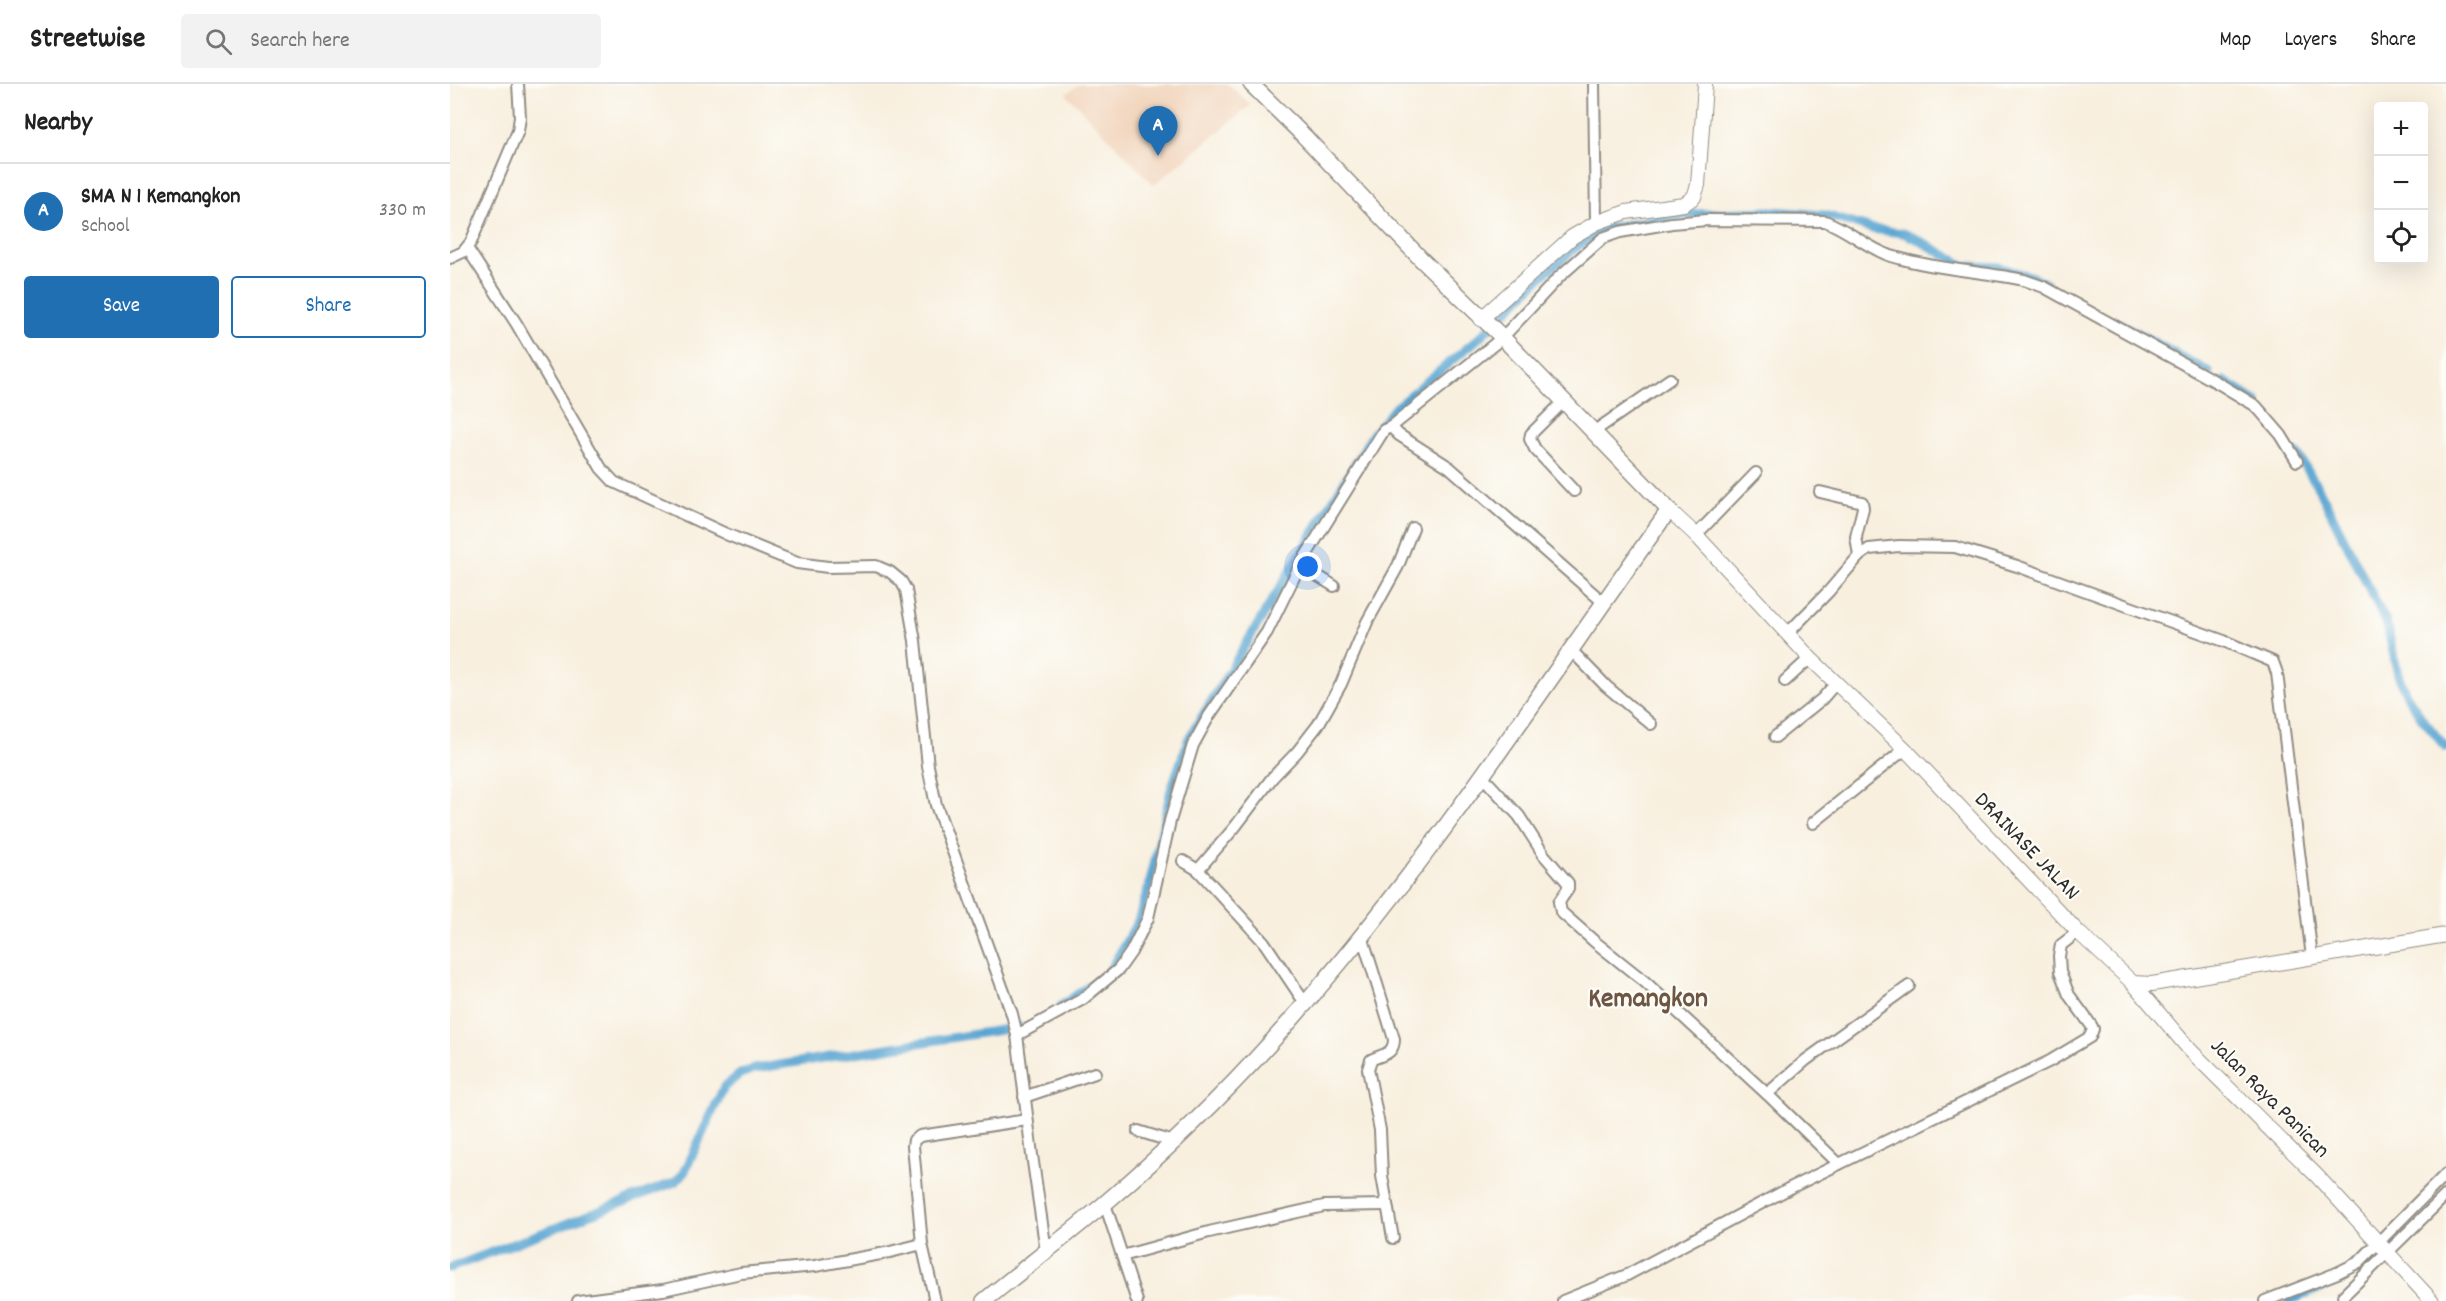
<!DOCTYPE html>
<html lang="en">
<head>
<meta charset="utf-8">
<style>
  body { margin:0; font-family:Dekko,sans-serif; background:#f2f2f2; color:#222 }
  .controls { position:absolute; right:18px; top:18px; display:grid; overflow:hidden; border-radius:6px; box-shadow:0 6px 24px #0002 }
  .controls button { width:54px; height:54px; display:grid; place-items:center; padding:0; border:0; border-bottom:2px solid #e0e0e0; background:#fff; color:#222; font:30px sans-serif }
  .you { position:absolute; left:858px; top:483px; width:21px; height:21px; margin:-15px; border:4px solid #fff; border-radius:50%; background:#1a73e8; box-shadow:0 0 0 9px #1a73e833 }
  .badge { display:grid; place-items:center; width:39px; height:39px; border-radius:50%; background:#1f6fb2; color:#fff; font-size:20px; font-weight:700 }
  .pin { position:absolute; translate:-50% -50px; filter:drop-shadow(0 2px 3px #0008) }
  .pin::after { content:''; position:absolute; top:32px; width:21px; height:18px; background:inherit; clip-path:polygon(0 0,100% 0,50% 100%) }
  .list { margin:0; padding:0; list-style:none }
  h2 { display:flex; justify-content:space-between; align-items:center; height:78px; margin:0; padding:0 24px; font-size:26px }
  h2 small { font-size:20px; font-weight:400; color:#767676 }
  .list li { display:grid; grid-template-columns:39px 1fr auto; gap:18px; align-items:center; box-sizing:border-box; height:96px; padding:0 24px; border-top:2px solid #e0e0e0 }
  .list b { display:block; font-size:22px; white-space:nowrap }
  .list p { margin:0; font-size:20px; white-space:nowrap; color:#767676 }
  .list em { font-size:20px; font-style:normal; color:#767676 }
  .actions { display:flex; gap:12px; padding:18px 24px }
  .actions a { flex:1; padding:14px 0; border:2px solid #1f6fb2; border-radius:6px; text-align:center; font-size:21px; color:#1f6fb2 }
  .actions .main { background:#1f6fb2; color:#fff }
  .icon { flex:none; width:33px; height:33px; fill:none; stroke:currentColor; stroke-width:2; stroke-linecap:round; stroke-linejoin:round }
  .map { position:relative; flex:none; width:1996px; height:1217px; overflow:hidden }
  header { display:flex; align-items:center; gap:36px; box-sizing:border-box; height:84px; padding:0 30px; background:#fff; border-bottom:2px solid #e0e0e0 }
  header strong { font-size:28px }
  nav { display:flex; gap:33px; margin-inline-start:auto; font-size:21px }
  .search { width:420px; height:54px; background:#f2f2f2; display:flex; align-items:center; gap:15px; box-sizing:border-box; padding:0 21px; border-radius:6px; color:#767676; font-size:22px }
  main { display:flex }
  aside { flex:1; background:#fff }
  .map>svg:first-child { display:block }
</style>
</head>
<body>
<header>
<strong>Streetwise</strong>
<div class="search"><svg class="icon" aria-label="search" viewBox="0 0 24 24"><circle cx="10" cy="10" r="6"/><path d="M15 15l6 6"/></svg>Search here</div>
<nav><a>Map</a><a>Layers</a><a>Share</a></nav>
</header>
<main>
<aside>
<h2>Nearby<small></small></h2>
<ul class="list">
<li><span class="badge">A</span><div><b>SMA N 1 Kemangkon</b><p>School</p></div><em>330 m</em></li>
</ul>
<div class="actions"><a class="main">Save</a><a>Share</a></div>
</aside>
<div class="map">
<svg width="1996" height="1217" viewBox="0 0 1996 1217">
  <rect width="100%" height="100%" fill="#fdfcf7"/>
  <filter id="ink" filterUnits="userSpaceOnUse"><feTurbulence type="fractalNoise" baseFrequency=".0167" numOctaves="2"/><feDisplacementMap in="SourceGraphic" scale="12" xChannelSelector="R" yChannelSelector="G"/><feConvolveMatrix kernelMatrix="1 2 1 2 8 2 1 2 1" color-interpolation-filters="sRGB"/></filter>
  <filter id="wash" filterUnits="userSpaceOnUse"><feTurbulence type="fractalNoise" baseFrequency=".008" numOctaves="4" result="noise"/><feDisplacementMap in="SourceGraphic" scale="24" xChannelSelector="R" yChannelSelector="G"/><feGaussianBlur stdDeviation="1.35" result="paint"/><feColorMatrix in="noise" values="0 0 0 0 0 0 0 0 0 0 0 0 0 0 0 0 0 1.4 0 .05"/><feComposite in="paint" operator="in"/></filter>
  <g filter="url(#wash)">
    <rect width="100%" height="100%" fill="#f8efde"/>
    <path fill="#f2d5bd" d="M629 0H778L801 21 704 101 616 10Z"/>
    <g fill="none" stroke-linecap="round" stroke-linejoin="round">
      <g stroke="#59a5d2" stroke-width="9">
        <path d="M1663 236 1759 288"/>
        <path d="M1774 297 1807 318"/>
        <path d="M1847 369 1869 405 1936 538 1948 590 1956 610 1971 633 1996 664"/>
        <path d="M611 922 659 888 688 837 699 802 721 706 739 654 923 350 944 325 1029 254 1097 187 1135 157 1158 144 1205 135 1244 130 1321 127 1375 131 1422 145 1453 149 1465 154 1515 182 1548 183 1583 193 1596 200"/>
        <path d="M0 1184 225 1098 234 1089 274 1003 290 990 304 985 570 943"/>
        <path d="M1838 1217 1886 1198 1911 1180"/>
      </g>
    </g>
  </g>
  <g filter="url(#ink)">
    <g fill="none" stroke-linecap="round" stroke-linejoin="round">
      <g stroke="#928d84" stroke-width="14">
        <g id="minor">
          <path d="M1144 0 1146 139"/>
          <path d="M17 164 66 239 151 384 164 398 276 450 347 479 378 483 426 482 440 488 451 497 456 506 465 557 478 682 486 721 562 930 567 951 582 1071 596 1167"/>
          <path d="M0 174 13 168 21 158 68 47 70 33 68 0"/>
          <path d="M1113 318 1081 350 1080 355 1085 365 1124 407"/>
          <path d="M1143 348 1220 295"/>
          <path d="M1370 408 1412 418 1413 424 1406 453 1409 472"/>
          <path d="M1246 451 1306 389"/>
          <path d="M850 481 884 502"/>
          <path d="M1153 518 999 383 949 351 941 343 1052 254 1110 192 1153 154 1170 148 1222 139 1257 136 1375 137C1399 146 1417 164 1441 172 1484 185 1530 187 1574 196L1594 203 1768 299 1806 322 1831 351 1847 377"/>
          <path d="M1338 549 1379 507 1409 472 1419 465 1449 462 1505 463 1567 482 1774 557 1823 578 1827 589 1862 873"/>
          <path d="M1121 566 1156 602 1201 640"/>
          <path d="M1335 597 1360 574"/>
          <path d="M1325 653 1372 615 1386 599"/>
          <path d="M1032 692 1069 732 1094 771 1118 799V805L1109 818 1111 828 1145 858 1194 897 1317 1010"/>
          <path d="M1363 739 1455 665"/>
          <path d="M733 777 748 786 814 858 855 919"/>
          <path d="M748 786 785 743 822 694 847 668 868 641 891 600 917 538 948 482 963 444"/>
          <path d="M912 852 944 955C944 971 932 970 921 976L918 985 930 1046 932 1092 943 1154"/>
          <path d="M567 951 633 915 669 885 681 868 698 834 720 737 743 661 759 632 817 548 850 481 934 346 941 343"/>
          <path d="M574 1013 645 989"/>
          <path d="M688 1047 723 1058"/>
          <path d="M1389 1080 1317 1010 1356 976 1459 902"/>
          <path d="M655 1120 687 1217"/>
          <path d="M472 1160 463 1062 464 1056 470 1052 577 1036"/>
          <path d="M672 1172 759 1148 874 1122 937 1121"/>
          <path d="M1893 1212 1996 1111"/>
          <path d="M128 1217 213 1206 291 1189 365 1182 436 1169 472 1160 485 1217"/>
          <path d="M1113 1217 1177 1191 1340 1104 1600 977 1640 953 1643 945 1641 941 1619 911 1610 888 1609 872 1611 861 1628 848"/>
          <path d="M1815 1217 1887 1189 1909 1178 1996 1090"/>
        </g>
      </g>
      <g stroke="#928d84" stroke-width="16">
        <g id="tertiary">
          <path d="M1031 235 1122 153 1146 139 1176 128 1234 120 1244 113 1248 101 1255 0"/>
          <path d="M1219 426 1246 451 1360 574 1455 665 1628 848 1683 899 1702 900 1996 851"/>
          <path d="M1683 899 1740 966 1867 1092 1982 1217"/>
        </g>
      </g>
      <g stroke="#928d84" stroke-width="18">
        <path id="secondary" d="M534 1217C573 1185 614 1154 653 1121 713 1070 771 1014 824 955 972 792 1091 605 1219 426L1050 251 972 176 853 51 801 0"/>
      </g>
      <use href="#minor" stroke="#fff" stroke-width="10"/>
      <use href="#tertiary" stroke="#fff" stroke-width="14"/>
      <use href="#secondary" stroke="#fff" stroke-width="15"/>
    </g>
  </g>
  <g text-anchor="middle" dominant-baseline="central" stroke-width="4.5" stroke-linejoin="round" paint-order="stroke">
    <g font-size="22" fill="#2b2b2b" stroke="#fdfcf7">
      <text transform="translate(1576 763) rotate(46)">DRAINASE JALAN</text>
      <text transform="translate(1819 1015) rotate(45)">Jalan Raya Panican</text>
    </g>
    <g font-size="28" font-weight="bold" fill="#6e5643" stroke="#fdfcf7">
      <text x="1198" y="917">Kemangkon</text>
    </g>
  </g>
</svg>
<div class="controls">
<button>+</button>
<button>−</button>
<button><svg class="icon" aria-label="locate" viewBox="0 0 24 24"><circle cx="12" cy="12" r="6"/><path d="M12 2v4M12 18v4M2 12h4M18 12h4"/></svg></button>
</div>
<div class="you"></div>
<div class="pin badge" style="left:708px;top:72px">A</div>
</div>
</main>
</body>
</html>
